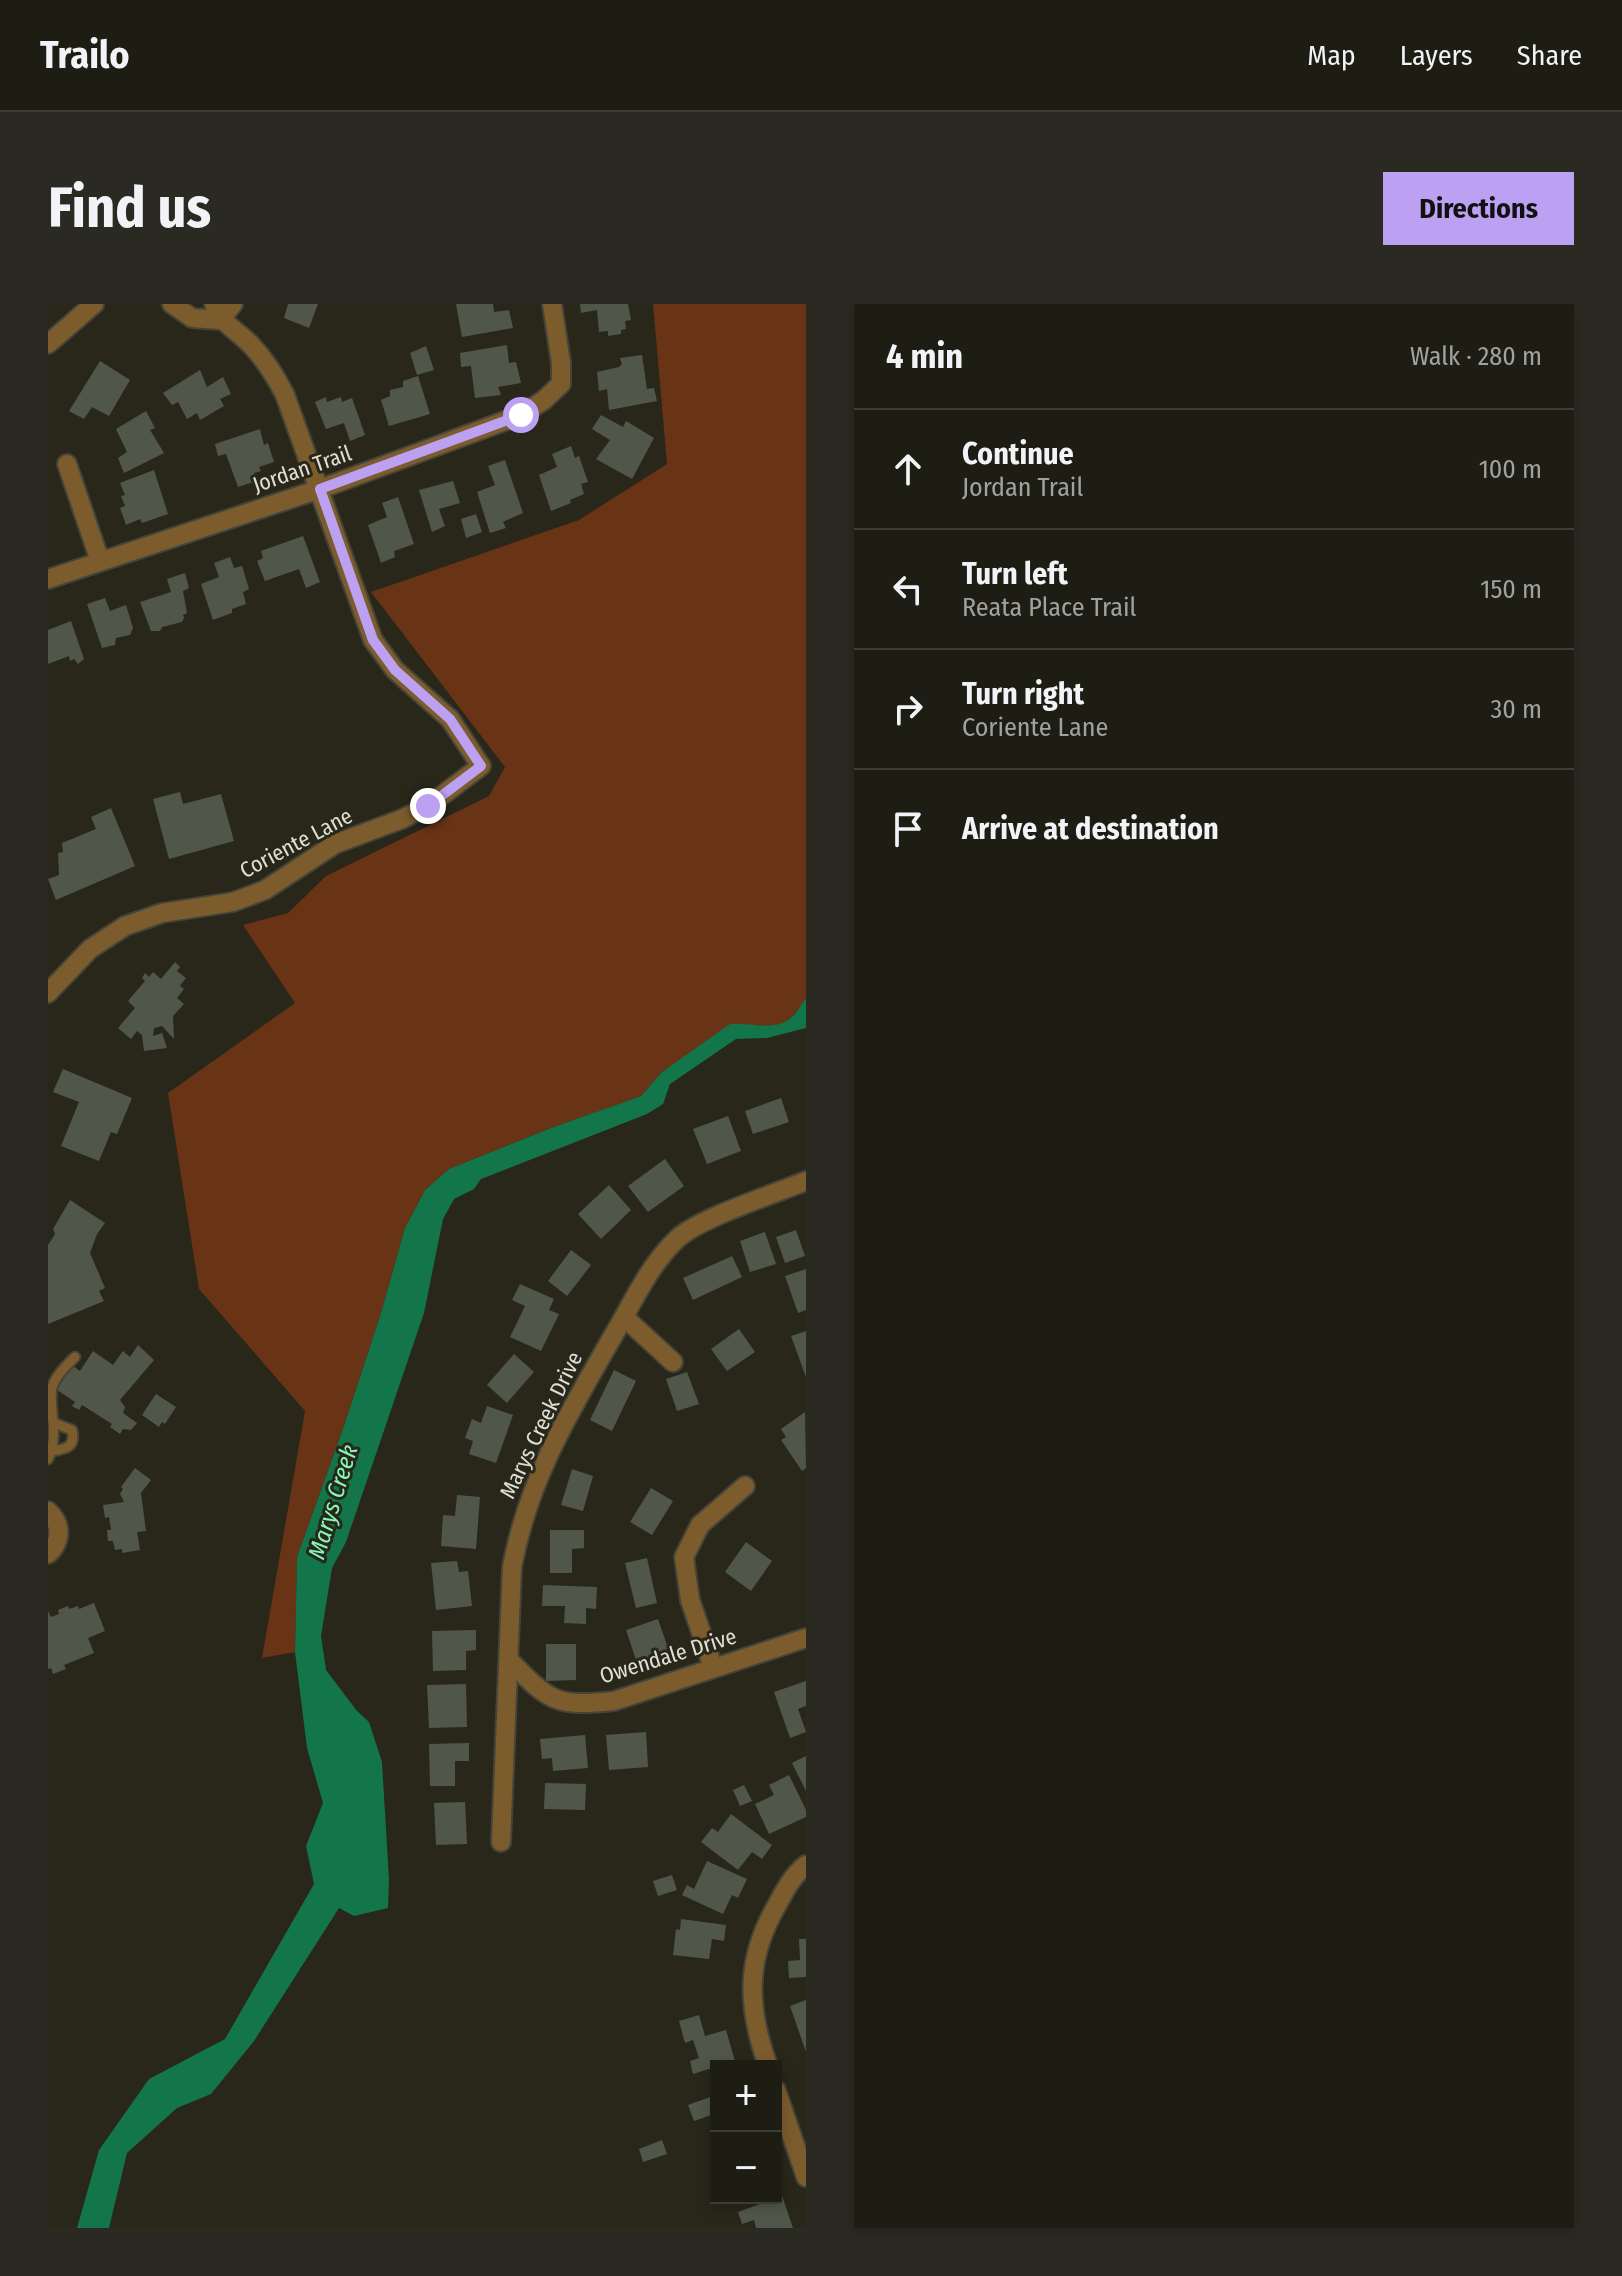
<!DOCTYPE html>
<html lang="en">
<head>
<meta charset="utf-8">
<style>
  body { margin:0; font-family:"Fira Sans Condensed",sans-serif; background:#2b2a22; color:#f1f3f6 }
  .controls { position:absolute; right:24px; bottom:24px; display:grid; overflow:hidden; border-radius:0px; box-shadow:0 4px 12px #0003 }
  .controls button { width:72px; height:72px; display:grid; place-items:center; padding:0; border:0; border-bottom:2px solid #3c3b34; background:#1e1d14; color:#f1f3f6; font:40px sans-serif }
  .stop { position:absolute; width:24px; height:24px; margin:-18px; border:6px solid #bca0f2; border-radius:50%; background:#fff }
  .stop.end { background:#bca0f2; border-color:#fff; box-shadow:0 2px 8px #0008 }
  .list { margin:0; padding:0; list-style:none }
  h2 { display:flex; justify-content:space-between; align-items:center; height:104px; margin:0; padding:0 32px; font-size:34px }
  h2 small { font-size:26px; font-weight:400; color:#a1a2a0 }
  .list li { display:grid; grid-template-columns:52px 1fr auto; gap:24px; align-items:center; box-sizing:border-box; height:120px; padding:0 32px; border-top:2px solid #3c3b34 }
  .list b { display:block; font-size:30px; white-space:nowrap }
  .list p { margin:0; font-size:26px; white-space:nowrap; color:#a1a2a0 }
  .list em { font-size:26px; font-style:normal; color:#a1a2a0 }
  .icon { flex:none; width:44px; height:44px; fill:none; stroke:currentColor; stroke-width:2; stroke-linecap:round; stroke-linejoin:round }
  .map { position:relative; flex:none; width:758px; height:1924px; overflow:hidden; border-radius:0px }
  header { display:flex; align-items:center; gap:48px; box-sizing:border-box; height:112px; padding:0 40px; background:#1e1d14; border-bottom:2px solid #3c3b34 }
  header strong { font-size:38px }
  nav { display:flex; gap:44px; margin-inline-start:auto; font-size:28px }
  .intro { display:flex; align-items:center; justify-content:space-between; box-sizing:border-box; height:192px; padding:0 48px }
  h1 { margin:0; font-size:56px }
  .button { padding:20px 36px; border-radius:0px; background:#bca0f2; color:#111; font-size:28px; font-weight:700 }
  main { display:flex; gap:48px; padding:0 48px }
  aside { flex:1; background:#1e1d14; border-radius:0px; box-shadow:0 4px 12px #0003 }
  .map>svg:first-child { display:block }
</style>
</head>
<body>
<header>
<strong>Trailo</strong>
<nav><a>Map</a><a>Layers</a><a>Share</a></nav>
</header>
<div class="intro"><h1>Find us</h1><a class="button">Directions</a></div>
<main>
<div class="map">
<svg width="758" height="1924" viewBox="0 0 758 1924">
  <rect width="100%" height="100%" fill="#28271a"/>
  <path fill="#693316" d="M605 0H758V695C753 700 751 706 746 711 730 729 702 718 682 721L614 768 593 792 503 824 401 865 377 886 357 924 333 1009 296 1122 249 1253 247 1348 214 1354 257 1107 151 985 120 789 247 699 195 621 240 609 278 572 441 492 457 463 323 288 531 216 619 160Z"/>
  <path fill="#13754a" d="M758 695V724L719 734 688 735 622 780 615 800 599 810 433 875 426 885 406 895 395 915 376 1009 298 1238 284 1264 273 1332 278 1366 309 1407 321 1418 334 1458 341 1576 340 1604 306 1612 291 1604 206 1737 163 1790 129 1804 79 1849 61 1924H29L51 1846 101 1775 177 1735 266 1580 258 1542 275 1499 259 1444 247 1348 249 1253 296 1122 333 1009 357 924 377 886 401 865 503 824 593 792 614 768 682 720C702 718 730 729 746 711 751 706 753 699 758 695Z"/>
  <g fill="#50574a">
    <path d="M240 0H270L261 24 236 14Z"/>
    <path d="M408 0H445L446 8 461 6 465 24 414 33Z"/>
    <path d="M532 0H580L583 16 577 17 578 25 573 26V30L560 32V27L551 28 549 6 533 9Z"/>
    <path d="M459 41 461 59 468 58 473 79 450 83 453 91 427 94 423 62 413 63 412 49Z"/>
    <path d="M378 42 386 66 369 71 362 49Z"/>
    <path d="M594 51 599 85 606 84 609 97 561 106 559 85 551 87 549 68 571 63 574 60 572 54Z"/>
    <path d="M52 57 82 76 61 112 44 103 36 115 21 107Z"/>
    <path d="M152 66 159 83 175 73 183 90 172 95 176 102 152 116 149 109 139 115 130 98 124 101 115 89Z"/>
    <path d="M370 72 382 110 341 122 333 96 342 92V86L355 83V77Z"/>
    <path d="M278 93 279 98 293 93 294 98 304 94 317 131 302 137 296 119 278 125 267 98Z"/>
    <path d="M98 107 107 124 102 126 116 149 76 169 70 154 79 148 68 125Z"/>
    <path d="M553 111 575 123 578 117 606 134 584 175 548 155 562 136 544 125Z"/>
    <path d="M212 125 216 141 220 139 226 158 211 163 213 167 206 169 209 177 190 183 178 150 170 152 167 140Z"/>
    <path d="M523 142 527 154 531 152 540 178 533 180 536 190 522 196 523 199 503 207 491 171 509 163 504 150Z"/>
    <path d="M457 156 475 209 455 218 458 224 442 229 429 188 447 181 440 162Z"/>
    <path d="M106 166 120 210 94 219 92 215 78 221 72 204 77 202 73 192 77 191 72 179Z"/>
    <path d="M405 177 412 199 391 205 397 222 384 228 371 186Z"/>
    <path d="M350 193 366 240 346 247 347 253 333 259 320 221 339 213 334 199Z"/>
    <path d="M428 210 434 228 418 234 413 215Z"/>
    <path d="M255 232 272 278 258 284 251 265 217 277 209 257 215 254 213 247Z"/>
    <path d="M182 253 186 264 194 262 201 285 195 288 198 300 184 305V309L165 316 153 280 171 273 166 259Z"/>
    <path d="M137 269 141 284 135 287 139 309 135 311 136 314 134 318 114 323 112 327H103L92 298 123 288 119 275Z"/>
    <path d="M57 294 62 307 78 301 85 324 82 331 68 334 67 341 54 344 39 300Z"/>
    <path d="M23 317 36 355 30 360 26 355 22 357 21 352 0 360V326Z"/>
    <path d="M132 488 135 500 173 490 186 537 121 555 105 495Z"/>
    <path d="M63 504 87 562 8 596 0 575 11 571 10 549 15 548 14 539 48 525 43 513Z"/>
    <path d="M127 658 132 663 129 667 138 674 132 682 136 685 129 694 136 700 125 712 126 735 114 722 106 724 105 732 114 729 119 744 96 747 94 731 89 727 83 735 70 724 87 704 80 697 97 677 94 674 97 669 101 673 105 668 113 675Z"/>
    <path d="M15 765 84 794 69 830 63 828 51 857 13 842 31 798 5 788Z"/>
    <path d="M733 794 741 818 705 830 697 807Z"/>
    <path d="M680 812 693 847 659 860 645 825Z"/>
    <path d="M617 855 636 882 600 908 580 882Z"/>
    <path d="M561 881 583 906 553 935 530 910Z"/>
    <path d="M22 896 57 919 49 930 42 949 57 984 51 987 56 997 0 1020V941L7 930 5 925Z"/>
    <path d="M748 926 757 952 737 959 728 933Z"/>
    <path d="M717 928 728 960 702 968 692 937Z"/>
    <path d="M523 946 543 961 519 992 500 977Z"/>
    <path d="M684 952 694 973 645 996 635 974Z"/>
    <path d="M758 965V1006L750 1009 737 972Z"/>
    <path d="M472 980 506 995 501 1006 511 1010 493 1047 462 1033 477 1002 464 996Z"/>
    <path d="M691 1025 707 1048 679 1067 663 1045Z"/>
    <path d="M758 1027V1073L743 1032Z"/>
    <path d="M90 1041 106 1056 72 1096 77 1103 75 1109 89 1119 83 1126 75 1125 72 1130 62 1123 64 1120 34 1101 31 1106 24 1102 27 1098 9 1086 18 1068 20 1070 25 1062 32 1067 45 1047 65 1061 75 1047 82 1053Z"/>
    <path d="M466 1050 486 1068 459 1099 439 1081Z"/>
    <path d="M566 1066 588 1077 564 1127 542 1116Z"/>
    <path d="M639 1068 651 1100 629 1107 618 1075Z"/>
    <path d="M108 1090 128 1103 117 1120 114 1118 111 1123 94 1111Z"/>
    <path d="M439 1102 465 1111 448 1159 421 1150 425 1137 417 1134 424 1115 433 1119Z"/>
    <path d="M757 1108 758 1164 754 1167 733 1136 738 1133 733 1125Z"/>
    <path d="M87 1164 103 1176 93 1189 98 1227 89 1228 92 1246 74 1249V1245L67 1246 65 1237H60L59 1226H63L61 1213 57 1214 55 1201 76 1198 72 1190 75 1185 73 1183Z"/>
    <path d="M524 1165 545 1172 535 1207 513 1201Z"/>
    <path d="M603 1184 625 1197 604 1231 582 1218Z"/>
    <path d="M409 1191 432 1193 428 1245 393 1242 395 1211 407 1212Z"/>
    <path d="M502 1226H536V1244L524 1245V1269H502Z"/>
    <path d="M698 1238 724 1257 703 1287 677 1268Z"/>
    <path d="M599 1254 609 1299 588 1304 577 1259Z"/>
    <path d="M409 1257 411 1268 420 1267 424 1302 388 1306 383 1259Z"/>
    <path d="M495 1281 549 1283 548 1305 538 1304V1320L516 1319 517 1302H494Z"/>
    <path d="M46 1299 57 1327 40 1334 46 1349 16 1361 18 1365 5 1370 3 1364 0 1365V1307L3 1313 11 1310 10 1306 20 1302 21 1305 30 1302 31 1305Z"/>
    <path d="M610 1315 622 1350 590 1362 578 1326Z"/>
    <path d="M428 1326V1346L418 1347V1366L385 1367 384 1327Z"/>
    <path d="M498 1340H528V1376L498 1377Z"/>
    <path d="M758 1377V1402L750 1405 758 1428 742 1434 726 1388Z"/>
    <path d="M418 1380 419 1423 381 1424 379 1381Z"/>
    <path d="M598 1428 600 1463 561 1466 558 1431Z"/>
    <path d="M537 1431 540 1464 505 1467 504 1454 494 1455 492 1435Z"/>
    <path d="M421 1439V1457H407V1482H382L381 1440Z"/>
    <path d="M758 1452V1487L744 1459Z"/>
    <path d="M741 1471 758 1506V1513L721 1530 707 1500 726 1491 721 1481Z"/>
    <path d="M497 1479 538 1480 537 1506 496 1505Z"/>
    <path d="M696 1481 704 1497 692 1502 685 1486Z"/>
    <path d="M417 1498 419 1540 388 1541 386 1499Z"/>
    <path d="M683 1510 724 1541 714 1555 704 1548 690 1566 653 1538 664 1524 670 1528Z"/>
    <path d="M659 1557 699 1575 690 1594 684 1591 675 1610 634 1591 639 1581 646 1585Z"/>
    <path d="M624 1571 629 1586 610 1592 605 1577Z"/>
    <path d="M633 1615 678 1621 676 1637 664 1635 661 1655 625 1651 628 1625 632 1626Z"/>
    <path d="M751 1635H758V1673L741 1674 740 1657 752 1656Z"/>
    <path d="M758 1696V1748L742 1702Z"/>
    <path d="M651 1711 657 1732 678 1726 687 1757 645 1770 642 1757 651 1754 645 1736 637 1739 631 1717Z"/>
    <path d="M668 1791V1816L666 1810 646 1817 640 1801Z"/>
    <path d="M614 1836 619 1850 595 1858 591 1845Z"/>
    <path d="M734 1892 745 1924H708L706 1916 694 1920 690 1908Z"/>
  </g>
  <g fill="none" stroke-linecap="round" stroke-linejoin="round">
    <g stroke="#454438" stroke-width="13">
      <g id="service">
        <path d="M4 1147C18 1145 28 1143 24 1126L6 1119"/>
        <path d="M0 1155C12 1130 0 1105 4 1084 7 1072 19 1061 27 1053"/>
      </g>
    </g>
    <g stroke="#454438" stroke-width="22">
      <g id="minor">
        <path d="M124 0 144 14 172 16"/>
        <path d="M172 16 185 0"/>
        <path d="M0 40 46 0"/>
        <path d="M19 160 52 257"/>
        <path d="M0 275 272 185 473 111 496 96 513 80V59L504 0"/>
        <path d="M0 689 42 645 77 622 114 609 185 598 217 586 287 540 354 515 380 502 433 462 402 415 347 366 325 336 237 91C228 73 218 57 204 42 189 26 175 22 166 0"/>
        <path d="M576 1013 625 1058"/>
        <path d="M0 1207C14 1220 14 1237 0 1250"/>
        <path d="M462 1357C502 1398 508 1403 566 1397L758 1334"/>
        <path d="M665 1363 642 1296 636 1253 652 1221 697 1182"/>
        <path d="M453 1538 464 1263C481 1172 524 1104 569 1025 587 994 603 959 630 934 654 913 726 890 758 877"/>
        <path d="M720 1762C699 1703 697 1656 729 1601 737 1586 744 1572 758 1561"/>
        <path d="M728 1786 758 1873"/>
      </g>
    </g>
    <use href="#service" stroke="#7c5c2d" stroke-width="9"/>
    <use href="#minor" stroke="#7c5c2d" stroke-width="18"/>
  </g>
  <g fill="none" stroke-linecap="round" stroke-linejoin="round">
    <path stroke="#bca0f2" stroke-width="10" d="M380 502 433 462 402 415 347 366 325 336 272 185 473 111"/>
  </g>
  <g text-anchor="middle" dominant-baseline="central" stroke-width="6" stroke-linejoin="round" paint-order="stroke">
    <g font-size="22" fill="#e0dfd6" stroke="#28271a">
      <text transform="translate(254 165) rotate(-19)">Jordan Trail</text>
      <text transform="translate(248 539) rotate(-28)">Coriente Lane</text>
      <text transform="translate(493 1121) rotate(-64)">Marys Creek Drive</text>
      <text transform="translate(620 1352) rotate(-17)">Owendale Drive</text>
    </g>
    <g font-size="24" font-style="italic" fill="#83f8b9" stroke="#28271a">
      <text transform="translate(285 1198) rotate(-73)">Marys Creek</text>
    </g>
  </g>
</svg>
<div class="controls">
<button>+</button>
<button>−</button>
</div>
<div class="stop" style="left:473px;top:111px"></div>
<div class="stop end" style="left:380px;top:502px"></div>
</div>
<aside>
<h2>4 min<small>Walk · 280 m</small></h2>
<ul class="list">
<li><svg class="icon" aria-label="ahead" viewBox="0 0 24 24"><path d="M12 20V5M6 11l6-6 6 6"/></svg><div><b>Continue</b><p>Jordan Trail</p></div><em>100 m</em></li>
<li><svg class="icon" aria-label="left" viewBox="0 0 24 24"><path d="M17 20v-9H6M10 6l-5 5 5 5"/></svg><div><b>Turn left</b><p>Reata Place Trail</p></div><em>150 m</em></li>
<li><svg class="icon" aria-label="right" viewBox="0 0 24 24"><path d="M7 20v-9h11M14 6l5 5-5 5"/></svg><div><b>Turn right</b><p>Coriente Lane</p></div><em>30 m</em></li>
<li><svg class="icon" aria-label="arrive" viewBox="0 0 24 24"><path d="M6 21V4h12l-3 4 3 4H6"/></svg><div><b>Arrive at destination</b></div></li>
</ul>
</aside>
</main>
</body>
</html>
